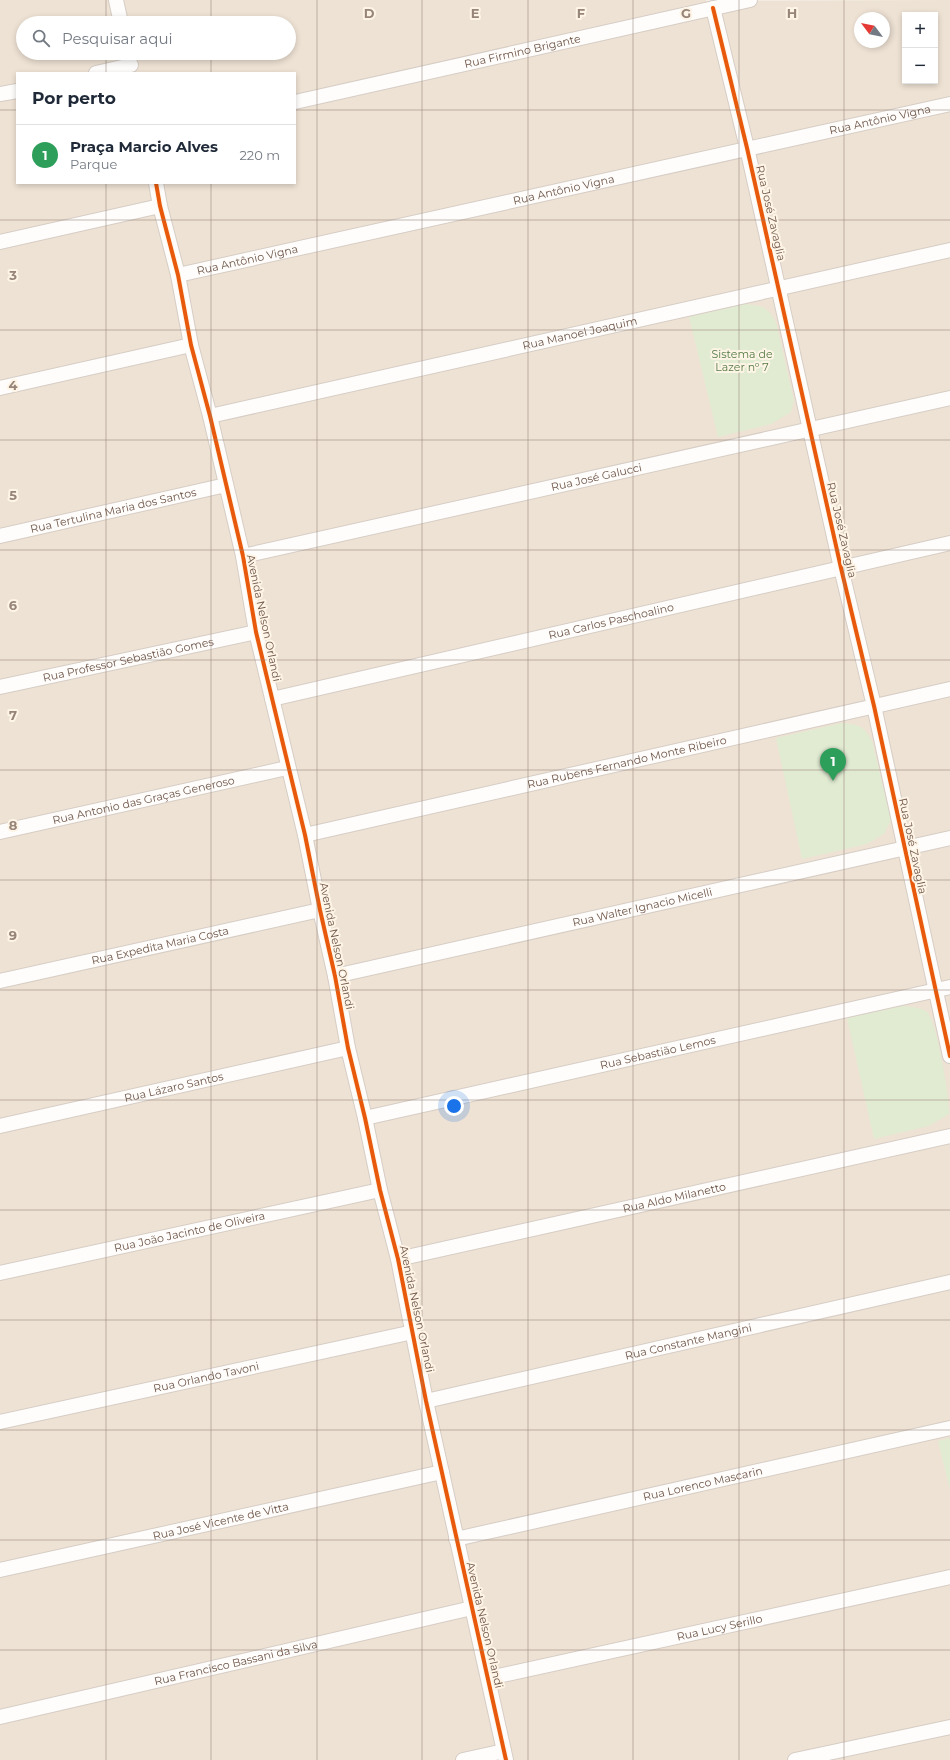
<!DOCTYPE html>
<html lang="pt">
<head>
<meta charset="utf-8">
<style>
  body { margin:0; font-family:Montserrat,sans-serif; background:#f2f2f3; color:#1f2937 }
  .controls { position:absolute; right:12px; top:12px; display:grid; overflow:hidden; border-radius:0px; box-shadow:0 2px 6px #0003 }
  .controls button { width:36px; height:36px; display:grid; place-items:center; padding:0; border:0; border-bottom:1px solid #e0e1e3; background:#fff; color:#1f2937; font:20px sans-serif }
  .compass { position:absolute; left:854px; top:12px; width:36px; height:36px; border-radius:50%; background:#fff; box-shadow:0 2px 6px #0003; rotate:302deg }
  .you { position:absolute; left:454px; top:1106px; width:14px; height:14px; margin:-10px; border:3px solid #fff; border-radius:50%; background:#1a73e8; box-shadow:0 0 0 6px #1a73e833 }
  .badge { display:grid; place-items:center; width:26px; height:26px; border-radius:50%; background:#0b8043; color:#fff; font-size:13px; font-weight:700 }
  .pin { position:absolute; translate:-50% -33px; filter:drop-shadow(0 1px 2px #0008) }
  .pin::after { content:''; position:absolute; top:21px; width:14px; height:12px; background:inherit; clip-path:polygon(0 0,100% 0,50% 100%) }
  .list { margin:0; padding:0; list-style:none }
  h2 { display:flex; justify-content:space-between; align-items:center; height:52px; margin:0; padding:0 16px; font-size:17px }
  h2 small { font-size:13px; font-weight:400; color:#747a83 }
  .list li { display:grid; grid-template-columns:26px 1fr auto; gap:12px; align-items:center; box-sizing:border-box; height:60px; padding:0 16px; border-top:1px solid #e0e1e3 }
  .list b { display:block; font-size:15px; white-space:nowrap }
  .list p { margin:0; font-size:13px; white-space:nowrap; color:#747a83 }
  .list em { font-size:13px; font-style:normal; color:#747a83 }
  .icon { flex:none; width:22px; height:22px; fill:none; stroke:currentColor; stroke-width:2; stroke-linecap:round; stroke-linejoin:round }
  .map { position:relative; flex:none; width:950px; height:1760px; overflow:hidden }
  .search { position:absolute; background:#fff; box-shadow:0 2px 6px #0003; left:16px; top:16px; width:280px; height:44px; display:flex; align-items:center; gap:10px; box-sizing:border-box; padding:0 14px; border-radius:22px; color:#747a83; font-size:15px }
  .panel { position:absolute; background:#fff; box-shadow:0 2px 6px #0003; left:16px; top:72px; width:280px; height:112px; border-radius:0px }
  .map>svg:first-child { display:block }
</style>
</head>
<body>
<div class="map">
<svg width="950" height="1760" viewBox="0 0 950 1760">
  <rect width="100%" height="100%" fill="#f5f0e7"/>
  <path fill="#eee2d4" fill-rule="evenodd" d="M0 0H706V1L950 0V1760H0ZM905 15H935V81H905ZM860 18H884V42H860ZM23 23H289V53H23ZM17 73H295V183H17Z"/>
  <g fill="#e1ebd2">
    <path d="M745 304C763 306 767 306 776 322L794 401 791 412 771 424 718 437 689 317Z"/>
    <path d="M842 723C860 725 863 725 872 741L891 820 884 834 867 844 802 859 776 738Z"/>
    <path d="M903 1006C911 1007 920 1007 927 1012 937 1021 950 1101 949 1114L929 1126 874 1139 847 1018Z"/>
    <path d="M950 1438V1490L938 1441Z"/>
  </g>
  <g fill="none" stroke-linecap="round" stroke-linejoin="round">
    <g stroke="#d6cdc5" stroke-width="16">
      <g id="street">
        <path d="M116 0 121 23"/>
        <path d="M713 8 747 148 841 568 874 706 950 1056"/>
        <path d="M96 73 131 65"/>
        <path d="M0 94 17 91"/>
        <path id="s1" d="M295 102 750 0"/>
        <path d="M156 183 160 206 178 275 191 345 210 416 243 556 256 632 305 835 320 910 335 976 348 1048 365 1118 380 1190 398 1259 426 1401 506 1760"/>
        <path d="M0 242 160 206"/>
        <path id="s2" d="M178 275 950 104"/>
        <path d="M0 388 191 345"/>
        <path id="s3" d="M210 416 950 250"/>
        <path id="s4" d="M0 536 226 485"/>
        <path id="s5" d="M243 556 950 398"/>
        <path id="s6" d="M0 687 256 632"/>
        <path id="s7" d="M272 699 950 543"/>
        <path id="s8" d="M0 832 287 768"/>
        <path id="s9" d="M305 835 950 689"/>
        <path id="s10" d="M335 976 950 838"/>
        <path id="s11" d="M0 981 320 910"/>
        <path id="s12" d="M365 1118 950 987"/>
        <path id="s13" d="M0 1126 348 1048"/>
        <path id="s14" d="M398 1259 950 1136"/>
        <path id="s15" d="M0 1273 380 1190"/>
        <path id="s16" d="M426 1401 950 1282"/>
        <path id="s17" d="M0 1422 413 1332"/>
        <path id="s18" d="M456 1539 950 1428"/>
        <path id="s19" d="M0 1570 442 1472"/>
        <path id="s20" d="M489 1678 950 1577"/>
        <path id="s21" d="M0 1717 472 1608"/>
        <path d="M463 1760 504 1751"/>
        <path d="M795 1760 950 1727"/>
      </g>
    </g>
    <use href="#street" stroke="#fefdfb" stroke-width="14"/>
    <g stroke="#fef5e7" stroke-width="6">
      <g id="cycleway">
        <path d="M713 8 747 148 841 568 874 706 950 1056"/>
        <path d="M156 183 160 206 178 275 191 345 210 416 243 556 256 632 305 835 320 910 335 976 348 1048 365 1118 380 1190 398 1259 426 1401 506 1760"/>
      </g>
    </g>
    <use href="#cycleway" stroke="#e8590c" stroke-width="4"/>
  </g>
  <path fill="none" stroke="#988579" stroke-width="1" stroke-opacity="0.55" d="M106 0V23M211 0V23M317 0V1760M422 0V1760M528 0V1760M633 0V1760M739 0V1760M844 0V1760M106 53V73M211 53V73M0 110H17M295 110H950M106 183V1760M211 183V1760M0 220H950M0 330H950M0 440H950M0 550H950M0 660H950M0 770H950M0 880H950M0 990H950M0 1100H950M0 1210H950M0 1320H950M0 1430H950M0 1540H950M0 1650H950"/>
  <g text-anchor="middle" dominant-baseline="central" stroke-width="4" stroke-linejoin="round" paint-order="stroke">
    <g font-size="11" fill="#70574a" stroke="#fef5e7">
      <text stroke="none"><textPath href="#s1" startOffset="233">Rua Firmino Brigante</textPath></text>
      <text stroke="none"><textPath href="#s2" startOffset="719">Rua Antônio Vigna</textPath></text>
      <text stroke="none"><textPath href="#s2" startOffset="395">Rua Antônio Vigna</textPath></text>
      <text transform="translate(771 213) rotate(77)">Rua José Zavaglia</text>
      <text stroke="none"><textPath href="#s2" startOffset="71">Rua Antônio Vigna</textPath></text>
      <text stroke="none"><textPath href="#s3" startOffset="379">Rua Manoel Joaquim</textPath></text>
      <text stroke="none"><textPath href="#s5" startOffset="362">Rua José Galucci</textPath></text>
      <text stroke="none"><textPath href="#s4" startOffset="116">Rua Tertulina Maria dos Santos</textPath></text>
      <text transform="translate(842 530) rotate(77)">Rua José Zavaglia</text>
      <text transform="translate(264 618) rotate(78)">Avenida Nelson Orlandi</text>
      <text stroke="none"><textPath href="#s7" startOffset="348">Rua Carlos Paschoalino</textPath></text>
      <text stroke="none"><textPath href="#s6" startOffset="131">Rua Professor Sebastião Gomes</textPath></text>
      <text stroke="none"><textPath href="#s9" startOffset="330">Rua Rubens Fernando Monte Ribeiro</textPath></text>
      <text stroke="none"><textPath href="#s8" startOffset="147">Rua Antonio das Graças Generoso</textPath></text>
      <text transform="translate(913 846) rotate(78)">Rua José Zavaglia</text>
      <text stroke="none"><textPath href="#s10" startOffset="315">Rua Walter Ignacio Micelli</textPath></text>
      <text stroke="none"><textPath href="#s11" startOffset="164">Rua Expedita Maria Costa</textPath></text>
      <text transform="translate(337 946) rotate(78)">Avenida Nelson Orlandi</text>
      <text stroke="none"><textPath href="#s12" startOffset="300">Rua Sebastião Lemos</textPath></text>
      <text stroke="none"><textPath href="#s13" startOffset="178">Rua Lázaro Santos</textPath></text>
      <text stroke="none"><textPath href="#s14" startOffset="283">Rua Aldo Milanetto</textPath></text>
      <text stroke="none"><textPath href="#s15" startOffset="194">Rua João Jacinto de Oliveira</textPath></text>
      <text transform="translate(417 1309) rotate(78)">Avenida Nelson Orlandi</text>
      <text stroke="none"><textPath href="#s16" startOffset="269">Rua Constante Mangini</textPath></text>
      <text stroke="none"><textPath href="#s17" startOffset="211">Rua Orlando Tavoni</textPath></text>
      <text stroke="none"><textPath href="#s18" startOffset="253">Rua Lorenco Mascarin</textPath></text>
      <text stroke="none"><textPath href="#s19" startOffset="226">Rua José Vicente de Vitta</textPath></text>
      <text transform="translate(485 1625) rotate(77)">Avenida Nelson Orlandi</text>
      <text stroke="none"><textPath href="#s20" startOffset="236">Rua Lucy Serillo</textPath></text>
      <text stroke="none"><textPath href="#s21" startOffset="242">Rua Francisco Bassani da Silva</textPath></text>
    </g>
    <g font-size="11" fill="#547b45" stroke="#fef5e7">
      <text x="742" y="354">Sistema de<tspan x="742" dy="13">Lazer nº 7</tspan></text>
    </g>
  </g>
  <g font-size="13" text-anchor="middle" font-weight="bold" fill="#988579" stroke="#fef5e7" stroke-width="4" stroke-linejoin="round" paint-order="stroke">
    <text x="369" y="18">D</text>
    <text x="475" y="18">E</text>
    <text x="581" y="18">F</text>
    <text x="686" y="18">G</text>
    <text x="792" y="18">H</text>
    <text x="13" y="280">3</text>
    <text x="13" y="390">4</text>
    <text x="13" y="500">5</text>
    <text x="13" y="610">6</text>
    <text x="13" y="720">7</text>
    <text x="13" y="830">8</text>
    <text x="13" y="940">9</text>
  </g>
</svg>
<div class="controls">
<button>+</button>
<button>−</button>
</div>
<svg class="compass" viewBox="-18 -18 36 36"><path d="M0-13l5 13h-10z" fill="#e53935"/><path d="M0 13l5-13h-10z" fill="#747a83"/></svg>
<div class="you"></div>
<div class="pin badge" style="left:833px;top:781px;background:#2e9e5b">1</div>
<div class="search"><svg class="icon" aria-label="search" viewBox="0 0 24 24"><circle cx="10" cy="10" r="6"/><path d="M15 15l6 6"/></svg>Pesquisar aqui</div>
<section class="panel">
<h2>Por perto<small></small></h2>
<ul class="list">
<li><span class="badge" style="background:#2e9e5b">1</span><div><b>Praça Marcio Alves</b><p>Parque</p></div><em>220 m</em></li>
</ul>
</section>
</div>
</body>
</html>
